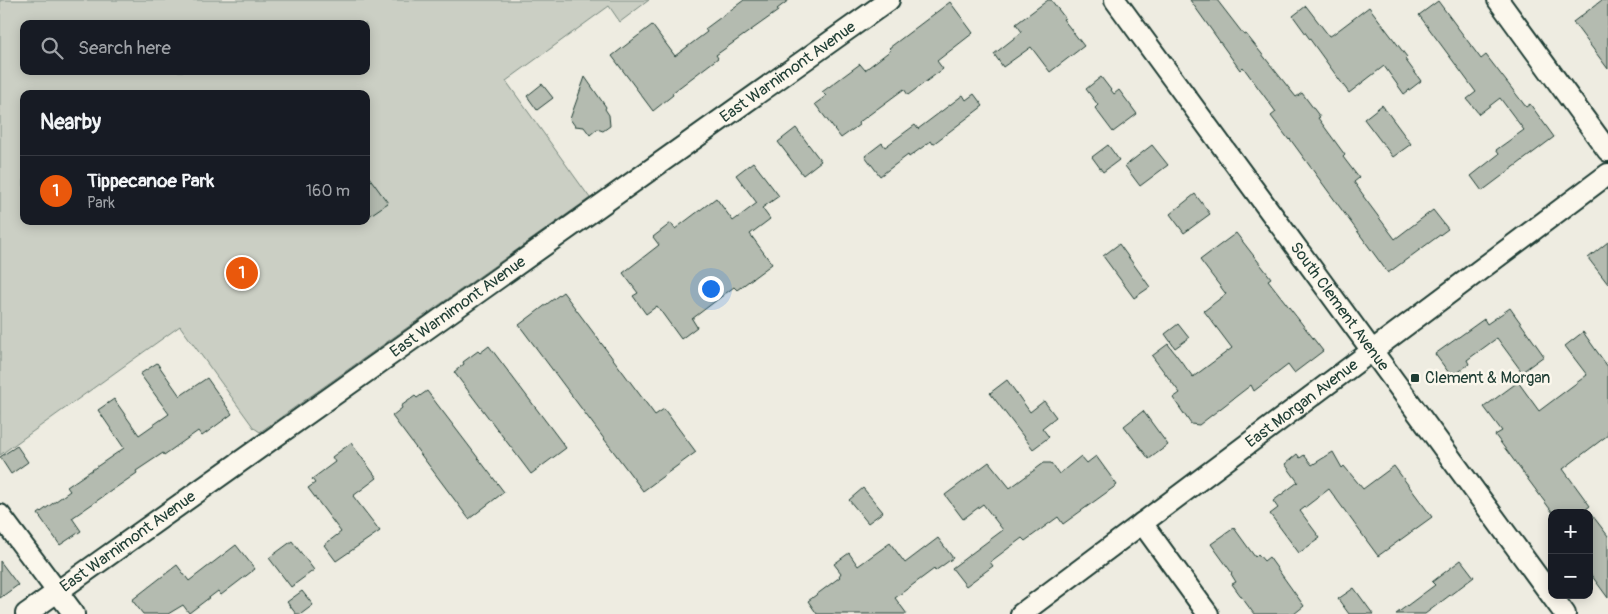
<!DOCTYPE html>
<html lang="en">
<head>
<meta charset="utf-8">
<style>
  body { margin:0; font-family:Pangolin,sans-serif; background:#242831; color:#f1f3f6 }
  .controls { position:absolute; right:15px; bottom:15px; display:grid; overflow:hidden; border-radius:10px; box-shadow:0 2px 12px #0003 }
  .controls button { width:45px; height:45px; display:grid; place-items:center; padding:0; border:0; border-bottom:1px solid #363941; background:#171b24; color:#f1f3f6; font:25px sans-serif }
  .you { position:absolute; left:710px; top:288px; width:18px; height:18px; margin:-12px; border:4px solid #fff; border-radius:50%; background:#1a73e8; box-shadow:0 0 0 8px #1a73e833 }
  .badge { display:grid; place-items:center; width:32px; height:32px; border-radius:50%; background:#ea580c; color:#fff; font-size:16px; font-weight:700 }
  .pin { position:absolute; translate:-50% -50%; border:2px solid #fff; box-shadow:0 1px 5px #0006 }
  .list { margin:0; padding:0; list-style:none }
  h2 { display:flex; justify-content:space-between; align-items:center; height:65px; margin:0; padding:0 20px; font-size:21px }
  h2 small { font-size:16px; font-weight:400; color:#9ea1a6 }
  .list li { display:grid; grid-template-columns:32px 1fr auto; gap:15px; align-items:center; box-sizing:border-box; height:70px; padding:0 20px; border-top:1px solid #363941 }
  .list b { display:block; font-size:19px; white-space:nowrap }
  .list p { margin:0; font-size:16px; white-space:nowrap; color:#9ea1a6 }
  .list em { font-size:16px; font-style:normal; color:#9ea1a6 }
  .icon { flex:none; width:28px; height:28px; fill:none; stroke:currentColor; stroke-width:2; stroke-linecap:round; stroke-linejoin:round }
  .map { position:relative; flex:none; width:1608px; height:614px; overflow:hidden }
  .search { position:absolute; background:#171b24; box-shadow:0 2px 12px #0003; left:20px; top:20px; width:350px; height:55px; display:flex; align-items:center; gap:12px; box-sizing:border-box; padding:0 18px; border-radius:10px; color:#9ea1a6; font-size:19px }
  .panel { position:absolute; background:#171b24; box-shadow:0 2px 12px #0003; left:20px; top:90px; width:350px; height:135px; border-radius:10px }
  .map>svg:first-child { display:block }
</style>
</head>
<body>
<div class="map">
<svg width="1608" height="614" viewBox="0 0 1608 614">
  <rect width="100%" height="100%" fill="#eeece1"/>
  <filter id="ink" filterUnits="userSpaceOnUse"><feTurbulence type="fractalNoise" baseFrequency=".02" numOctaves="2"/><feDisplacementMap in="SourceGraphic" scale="10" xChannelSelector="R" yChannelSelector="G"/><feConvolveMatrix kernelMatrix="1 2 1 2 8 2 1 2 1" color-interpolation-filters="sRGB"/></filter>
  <g filter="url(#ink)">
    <path fill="#cbcfc4" stroke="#75867c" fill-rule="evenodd" d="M0 0H649L620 22 609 6 506 81 590 198 260 432 254 428 180 326 0 455ZM24 24H366V71H24ZM24 94H366V221H24Z"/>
    <g fill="#b4bbb0" stroke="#1f3d34">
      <path d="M744 0H789L777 9 778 11 716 55 718 58 672 93 673 95 653 111 612 56 652 25 675 56 707 32 705 29Z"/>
      <path d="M1048 0H1051L1065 18 1063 19 1084 46 1050 72 1031 47 1003 67 994 54 1022 32 1016 24Z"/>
      <path d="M1190 0H1217L1244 35 1246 34 1296 97 1302 93 1320 117 1318 118 1345 155 1343 157 1359 178 1354 182 1364 196H1363L1395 239 1433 210 1448 229 1388 273 1290 139 1289 140 1271 116 1276 112 1243 67 1240 70Z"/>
      <path d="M1602 0H1608V69L1573 22Z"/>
      <path d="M1438 1 1481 59 1486 55 1526 107 1530 104 1554 137 1482 191 1471 176 1499 154 1496 150 1524 130 1500 98 1479 114 1467 99 1476 92 1419 15Z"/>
      <path d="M950 2 973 33 937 61 943 69 908 95 904 89 858 123 859 125 841 138 815 104 826 96 822 92 860 64 865 70 891 50 889 48Z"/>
      <path d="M1306 6 1329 36 1332 35 1369 7 1407 57 1405 59 1421 81 1404 94 1384 66 1349 93 1293 16Z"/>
      <path d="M585 77 606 107 605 109 609 115 610 126 603 131 597 129 590 135 584 127 575 126 570 119Z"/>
      <path d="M1101 77 1114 94 1119 90 1137 114 1113 132 1095 108 1098 105 1086 89Z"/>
      <path d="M542 84 553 98 537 110 527 96Z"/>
      <path d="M974 94 983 106 933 144 931 141 909 157 908 155 880 176 865 156 882 143 885 147 915 125 918 129 963 95 966 100Z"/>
      <path d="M1382 105 1411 144 1393 157 1364 119Z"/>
      <path d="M796 128 821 161 803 175 778 142Z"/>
      <path d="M1108 145 1119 160 1103 172 1092 157Z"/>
      <path d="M1152 145 1168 165 1140 186 1125 166Z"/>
      <path d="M753 162 779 196 762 208 770 219 750 234 772 264 737 290 734 287 692 319 697 327 681 339 657 306 646 314 633 296 638 293 623 273 659 245 653 237 671 223 675 229 716 198 733 221 757 203 736 175Z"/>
      <path d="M366 173 388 203 366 218Z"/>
      <path d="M1195 194 1210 214 1184 233 1170 214Z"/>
      <path d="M1236 233 1271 278 1268 280 1323 351 1294 373 1288 365 1254 391 1251 385 1199 425 1191 424 1173 398 1180 393 1152 356 1168 344 1193 377 1232 348 1204 311 1226 294 1200 260Z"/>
      <path d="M1608 242V284L1588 258Z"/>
      <path d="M1119 244 1150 287 1134 298 1103 256Z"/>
      <path d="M563 292 655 415 664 409 696 452 643 491 519 325Z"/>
      <path d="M1510 308 1544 356 1522 372 1497 338 1467 360 1469 364 1452 377 1435 354 1484 319 1487 324Z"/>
      <path d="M1178 324 1189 338 1175 348 1165 334Z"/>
      <path d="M1583 332 1608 367V435L1563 469 1590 506 1581 513H1553L1495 435 1502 431 1484 407 1518 382 1539 411 1587 375 1565 346Z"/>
      <path d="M489 346 566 448 531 474 454 372 464 364 463 362 478 351 480 353Z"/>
      <path d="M157 363 180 396 207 378 232 414 202 436 198 431 164 455 163 453 136 471 137 473 72 518 81 531 60 545 38 514 70 491 67 487 124 448 98 410 114 399 139 435 169 414 140 374Z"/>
      <path d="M1007 380 1030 412 1044 401 1056 417 1042 428 1049 437 1033 449 990 393Z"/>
      <path d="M427 391 504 492 469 519 392 416 402 408 401 406 415 396 417 398Z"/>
      <path d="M1143 411 1168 445 1149 459 1124 426Z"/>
      <path d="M351 443 377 478 353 496 380 531 336 561 324 545 341 532 308 488 315 483 312 479 335 462 332 457Z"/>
      <path d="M17 446 28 462 11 474 0 457Z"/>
      <path d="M1333 452 1342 468 1344 466 1363 489 1394 466 1432 517 1378 556 1329 489 1300 511 1320 538 1299 553 1270 514 1278 508 1273 501 1298 482 1285 464 1297 454 1300 458 1304 455 1312 465Z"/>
      <path d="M1081 456 1087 463 1096 456 1117 485 1063 524 1058 517 1025 541 1022 538 990 562 993 566 966 586 952 568 1003 530 983 504 963 519 945 495 989 462 1010 488 1044 463H1051L1059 474Z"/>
      <path d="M863 488 883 512 868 523 849 500Z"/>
      <path d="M1589 511 1608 536V598L1589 572Z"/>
      <path d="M1234 528 1255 557 1258 554 1264 561 1269 557 1304 606 1294 614H1254L1232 584 1236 582 1231 574 1232 573 1211 544Z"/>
      <path d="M938 538 953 558 935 571 934 569 895 598 907 614H817L808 601 840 577 839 576 841 573 834 564 849 553 858 566 890 543 905 563Z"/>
      <path d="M292 541 314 570 291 587 269 558Z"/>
      <path d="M236 545 255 569 221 595 218 591 189 613 183 605 168 614H143L132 600 177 565 189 581Z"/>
      <path d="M1461 560 1474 577 1425 614H1396L1435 585 1432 582Z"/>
      <path d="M0 561 18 585 0 598Z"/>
      <path d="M1354 588 1373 614H1349L1338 599Z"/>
      <path d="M302 591 313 605 301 614H296L287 602Z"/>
    </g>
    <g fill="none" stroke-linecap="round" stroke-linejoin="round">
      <g stroke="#1f3d34" stroke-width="24">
        <g id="minor">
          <path id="s1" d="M1115 0 1565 614"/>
          <path d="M1498 0 1608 151"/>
          <path d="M0 515 74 614"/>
          <path d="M1142 523 1208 614"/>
          <path id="s2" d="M26 614 889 0"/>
          <path id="s3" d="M1021 614 1608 174"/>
        </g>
      </g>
      <use href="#minor" stroke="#fbf7ec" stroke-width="20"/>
    </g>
  </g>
  <rect fill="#1f3d34" stroke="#fbf7ec" stroke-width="2" x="1410" y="373" width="10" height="10" rx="2.5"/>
  <g text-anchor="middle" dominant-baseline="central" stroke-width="5" stroke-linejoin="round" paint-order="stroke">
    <g font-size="16" fill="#1f3d34" stroke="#fbf7ec">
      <text stroke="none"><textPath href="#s2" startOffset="935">East Warnimont Avenue</textPath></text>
      <text stroke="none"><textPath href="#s2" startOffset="530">East Warnimont Avenue</textPath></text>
      <text stroke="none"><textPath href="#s1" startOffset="380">South Clement Avenue</textPath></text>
      <text stroke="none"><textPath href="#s3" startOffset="351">East Morgan Avenue</textPath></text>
      <text stroke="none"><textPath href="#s2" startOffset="125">East Warnimont Avenue</textPath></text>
    </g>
    <g font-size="16" fill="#1f3d34" stroke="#fbf7ec" text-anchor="start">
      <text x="1425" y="378">Clement &amp; Morgan</text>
    </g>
  </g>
</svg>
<div class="controls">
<button>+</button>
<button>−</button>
</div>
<div class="you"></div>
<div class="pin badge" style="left:242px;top:273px">1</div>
<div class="search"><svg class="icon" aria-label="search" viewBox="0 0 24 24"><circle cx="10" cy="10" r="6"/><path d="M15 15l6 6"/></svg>Search here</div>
<section class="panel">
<h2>Nearby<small></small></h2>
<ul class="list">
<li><span class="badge">1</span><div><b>Tippecanoe Park</b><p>Park</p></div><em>160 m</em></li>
</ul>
</section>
</div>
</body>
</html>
